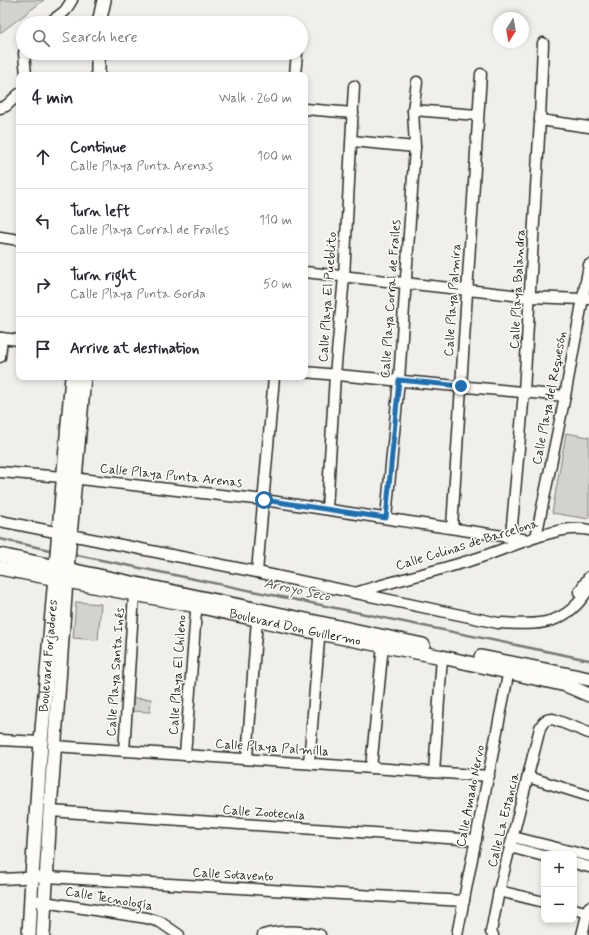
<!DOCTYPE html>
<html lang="en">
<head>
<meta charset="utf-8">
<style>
  body { margin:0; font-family:Mynerve,sans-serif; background:#f7f7f7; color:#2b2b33 }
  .controls { position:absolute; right:12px; bottom:12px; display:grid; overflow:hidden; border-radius:8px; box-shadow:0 2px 6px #0003 }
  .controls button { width:36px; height:36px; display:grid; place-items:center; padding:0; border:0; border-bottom:1px solid #e1e1e2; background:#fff; color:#2b2b33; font:20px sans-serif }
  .compass { position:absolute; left:493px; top:12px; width:36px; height:36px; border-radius:50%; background:#fff; box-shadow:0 2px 6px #0003; rotate:191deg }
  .stop { position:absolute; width:12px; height:12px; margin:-9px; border:3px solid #1f6fb2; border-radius:50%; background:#fff }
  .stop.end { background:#1f6fb2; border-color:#fff; box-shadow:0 1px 4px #0008 }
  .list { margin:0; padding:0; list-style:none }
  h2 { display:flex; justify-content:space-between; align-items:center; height:52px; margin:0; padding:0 16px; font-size:17px }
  h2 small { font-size:13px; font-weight:400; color:#7c7c81 }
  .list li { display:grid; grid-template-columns:26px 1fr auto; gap:12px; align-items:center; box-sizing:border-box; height:64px; padding:0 16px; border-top:1px solid #e1e1e2 }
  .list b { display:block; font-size:15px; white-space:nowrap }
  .list p { margin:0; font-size:13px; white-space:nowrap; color:#7c7c81 }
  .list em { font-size:13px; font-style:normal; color:#7c7c81 }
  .icon { flex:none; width:22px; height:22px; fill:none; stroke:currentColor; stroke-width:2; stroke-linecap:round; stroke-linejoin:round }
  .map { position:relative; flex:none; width:589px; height:935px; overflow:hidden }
  .search { position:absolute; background:#fff; box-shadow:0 2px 6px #0003; left:16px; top:16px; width:292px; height:44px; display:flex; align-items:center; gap:10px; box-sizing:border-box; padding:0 14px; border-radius:22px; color:#7c7c81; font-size:15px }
  .panel { position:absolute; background:#fff; box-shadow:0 2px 6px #0003; left:16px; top:72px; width:292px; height:308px; border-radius:8px }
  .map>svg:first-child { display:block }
</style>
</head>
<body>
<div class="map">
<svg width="589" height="935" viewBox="0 0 589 935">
  <rect width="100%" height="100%" fill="#f0efeb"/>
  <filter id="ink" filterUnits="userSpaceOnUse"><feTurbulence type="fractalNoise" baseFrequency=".025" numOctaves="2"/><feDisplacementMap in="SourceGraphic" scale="8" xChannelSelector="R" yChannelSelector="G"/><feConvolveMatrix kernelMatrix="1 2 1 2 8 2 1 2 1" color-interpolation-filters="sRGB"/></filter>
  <g filter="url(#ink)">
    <g fill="#d3d2cf" stroke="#7f7e7d">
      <path d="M0 0H44L0 33Z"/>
      <path d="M566 433 589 437V519L552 513Z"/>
      <path d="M76 602 101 604 98 640 73 638Z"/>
      <path d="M130 698 151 699 150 712 129 711Z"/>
    </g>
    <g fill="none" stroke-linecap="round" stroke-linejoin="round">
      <g stroke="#777775" stroke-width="2.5">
        <path d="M0 539 54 551"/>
        <path d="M72 554 589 660"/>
      </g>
      <g stroke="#2b2b2b" stroke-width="13">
        <g id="street">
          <path d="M49 23 65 11 72 0"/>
          <path d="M24 53 26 75"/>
          <path d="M295 75 297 53"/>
          <path d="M0 108 6 106 19 94"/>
          <path d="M305 109 353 113"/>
          <path d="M413 110 477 115"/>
          <path d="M540 120 589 127"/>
          <path d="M352 141 415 147"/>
          <path d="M0 237 19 240"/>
          <path d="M305 272 530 297 582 299H589"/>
          <path d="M0 338 19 340"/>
          <path d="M0 357 2 338"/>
          <path d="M305 372 565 396"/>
          <path d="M0 472 63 477 264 500 529 540"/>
          <path d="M327 509 335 375 344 277 354 86"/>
          <path d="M386 518 399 380 415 147 413 110 417 82"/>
          <path d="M0 521 257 572 498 623C538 625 566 627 589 588"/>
          <path d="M452 527 481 74"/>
          <path d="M511 536 524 392 540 120 543 43"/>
          <path d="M536 537 565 396 589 265"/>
          <path d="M257 572 274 377"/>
          <path d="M579 592 589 577"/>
          <path d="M355 593C396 580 438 571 478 558 508 549 559 523 589 530"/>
          <path d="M0 740 41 742"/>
          <path d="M54 746 489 776"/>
          <path d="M124 751 134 594"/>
          <path d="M185 755 197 599"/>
          <path d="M247 759 257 619"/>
          <path d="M309 763 320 627"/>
          <path d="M371 768 383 645"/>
          <path d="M434 772 442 657"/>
          <path d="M528 777 589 796"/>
          <path d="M50 811 476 840"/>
          <path d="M513 837 589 856"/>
          <path d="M510 847 544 856"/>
          <path d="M574 863 589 867"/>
          <path d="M0 879 46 877 464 901"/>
          <path d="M499 891 544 902"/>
          <path d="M31 900 147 918 160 922 179 935"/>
          <path d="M574 909 589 913"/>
          <path d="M263 935C281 930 301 931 320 935"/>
          <path d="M457 935 510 665"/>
          <path d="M493 935 491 932 499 891 540 728C543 722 545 719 553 719L589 733"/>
          <path d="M582 935 589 907"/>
        </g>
      </g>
      <g stroke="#2b2b2b" stroke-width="16">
        <g id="secondary">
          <path d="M99 23 104 0"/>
          <path d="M98 53V75"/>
          <path d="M0 555 423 645"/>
          <path id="s1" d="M0 568 197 606 319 633 442 657 566 685 589 695"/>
          <path d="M481 657 589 679"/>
          <path id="s2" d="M29 935 32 877 41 742 72 377"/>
          <path d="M43 935 50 811 66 581 84 377"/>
        </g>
      </g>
      <use href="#street" stroke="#fdfcf7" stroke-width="10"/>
      <use href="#secondary" stroke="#fdfcf7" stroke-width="13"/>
    </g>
  </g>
  <g fill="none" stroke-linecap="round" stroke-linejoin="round" filter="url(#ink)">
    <path stroke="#1f6fb2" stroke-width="5" d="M264 500 386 518 399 380 461 386"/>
  </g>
  <g text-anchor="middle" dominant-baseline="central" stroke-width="3" stroke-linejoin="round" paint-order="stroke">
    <g font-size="13" fill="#2b2b2b" stroke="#fdfcf7">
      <text transform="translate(518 289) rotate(-87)">Calle Playa Balandra</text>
      <text transform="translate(328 297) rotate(-86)">Calle Playa El Pueblito</text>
      <text transform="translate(391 299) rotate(-86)">Calle Playa Corral de Frailes</text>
      <text transform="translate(453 300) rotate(-86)">Calle Playa Palmira</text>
      <text transform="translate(550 398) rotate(-79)">Calle Playa del Requesón</text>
      <text transform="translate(171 476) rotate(6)">Calle Playa Punta Arenas</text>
      <text transform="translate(467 545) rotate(-17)">Calle Colinas de Barcelona</text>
      <text stroke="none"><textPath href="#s1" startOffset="301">Boulevard Don Guillermo</textPath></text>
      <text stroke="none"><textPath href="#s2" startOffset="280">Boulevard Forjadores</textPath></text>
      <text transform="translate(116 672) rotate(-86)">Calle Playa Santa Inés</text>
      <text transform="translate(178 675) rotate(-86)">Calle Playa El Chileno</text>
      <text transform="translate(272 748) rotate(4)">Calle Playa Palmilla</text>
      <text transform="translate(471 796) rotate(-79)">Calle Amado Nervo</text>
      <text transform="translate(264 813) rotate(4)">Calle Zootecnia</text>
      <text transform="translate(504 820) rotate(-76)">Calle La Estancia</text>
      <text transform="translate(233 875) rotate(3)">Calle Sotavento</text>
      <text transform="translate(109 899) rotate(10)">Calle Tecnología</text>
    </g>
    <g font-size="14" font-style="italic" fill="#575756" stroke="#fdfcf7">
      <text transform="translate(297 590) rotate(12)">Arroyo Seco</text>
    </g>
  </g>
</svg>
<div class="controls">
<button>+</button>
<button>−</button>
</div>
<svg class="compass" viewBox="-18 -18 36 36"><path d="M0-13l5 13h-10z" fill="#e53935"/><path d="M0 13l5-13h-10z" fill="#7c7c81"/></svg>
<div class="stop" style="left:264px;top:500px"></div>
<div class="stop end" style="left:461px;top:386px"></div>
<div class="search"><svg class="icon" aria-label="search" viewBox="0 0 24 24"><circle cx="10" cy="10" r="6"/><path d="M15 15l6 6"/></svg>Search here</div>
<section class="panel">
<h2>4 min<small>Walk · 260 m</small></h2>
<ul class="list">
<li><svg class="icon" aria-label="ahead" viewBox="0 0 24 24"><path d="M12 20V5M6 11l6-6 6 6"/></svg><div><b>Continue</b><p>Calle Playa Punta Arenas</p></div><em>100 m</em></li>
<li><svg class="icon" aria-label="left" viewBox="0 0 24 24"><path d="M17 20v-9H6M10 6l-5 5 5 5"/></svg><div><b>Turn left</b><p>Calle Playa Corral de Frailes</p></div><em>110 m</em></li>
<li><svg class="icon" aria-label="right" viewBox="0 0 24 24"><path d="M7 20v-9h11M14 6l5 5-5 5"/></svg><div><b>Turn right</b><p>Calle Playa Punta Gorda</p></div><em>50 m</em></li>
<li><svg class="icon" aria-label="arrive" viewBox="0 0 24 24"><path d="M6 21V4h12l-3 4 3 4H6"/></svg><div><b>Arrive at destination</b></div></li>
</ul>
</section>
</div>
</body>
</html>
